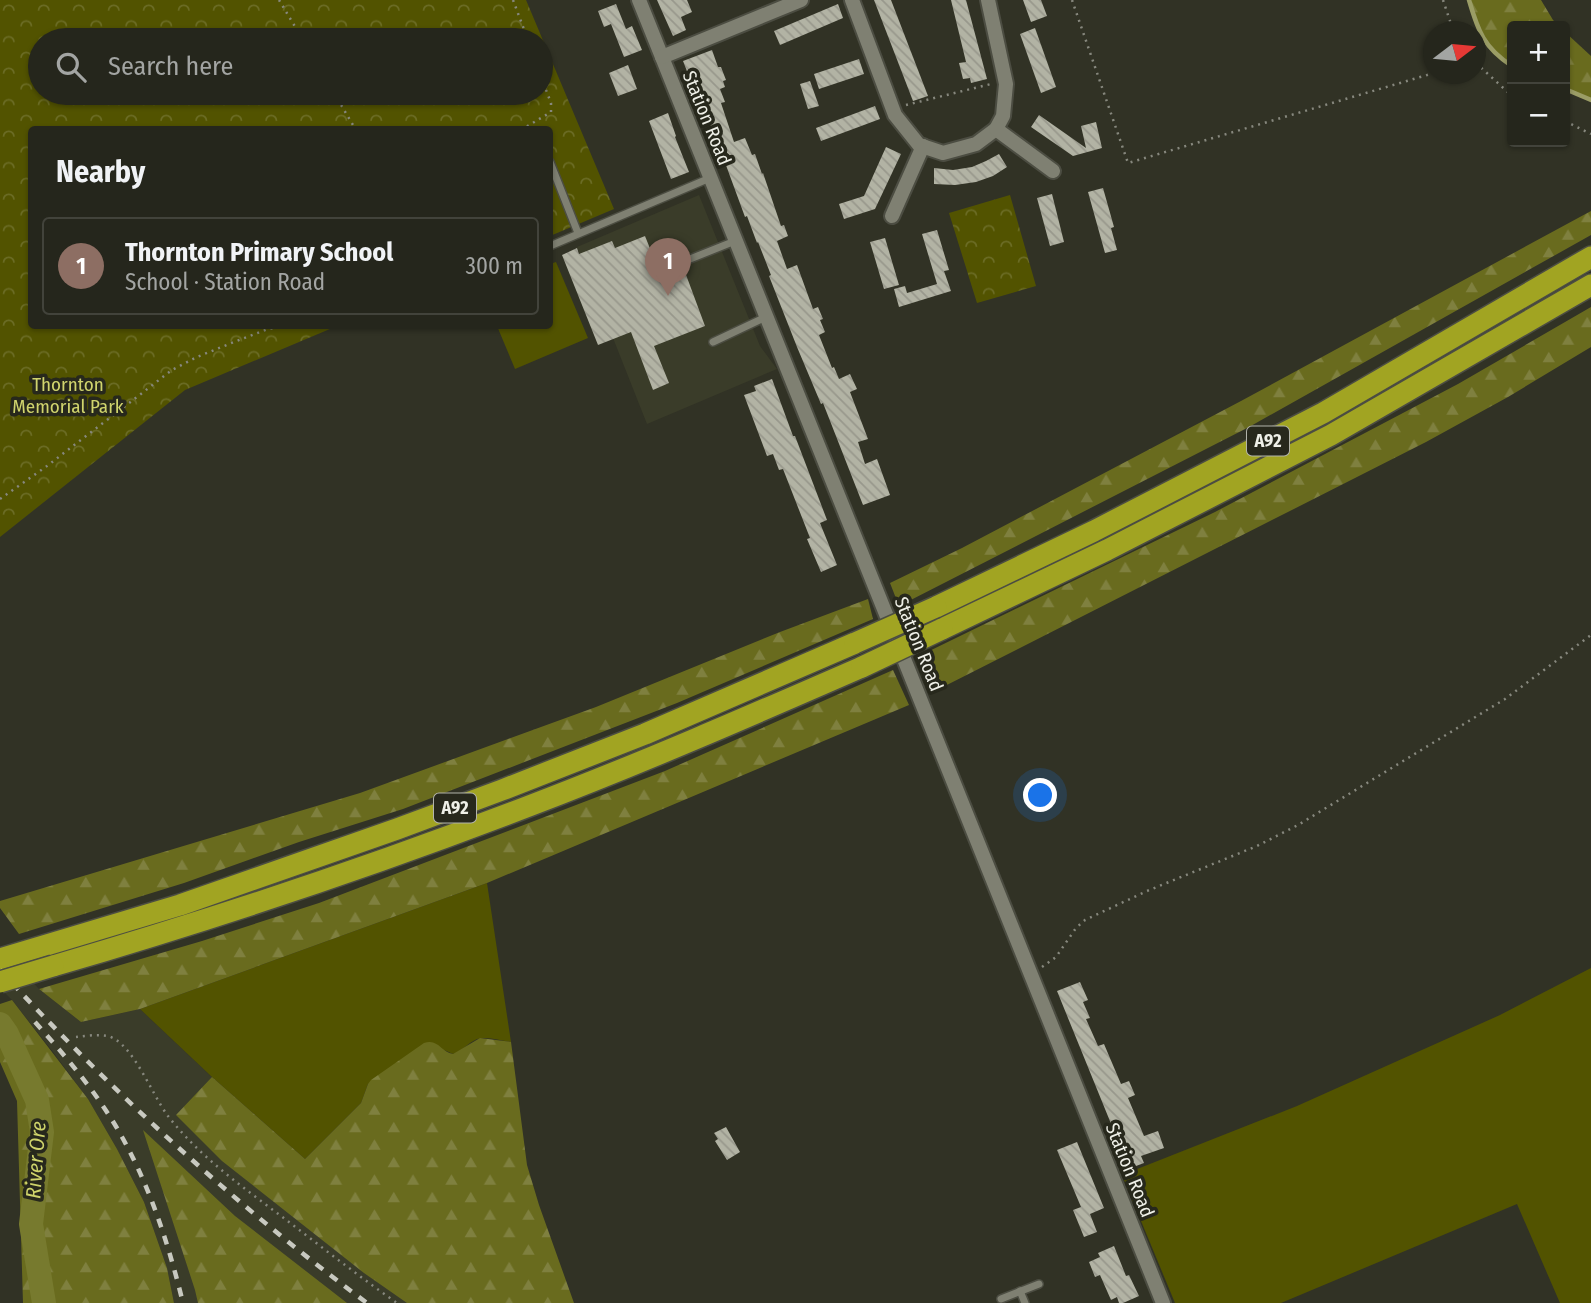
<!DOCTYPE html>
<html lang="en">
<head>
<meta charset="utf-8">
<style>
  body { margin:0; font-family:"Fira Sans Condensed",sans-serif; background:#2d2e25; color:#f1f3f6 }
  .controls { position:absolute; right:21px; top:21px; display:grid; overflow:hidden; border-radius:7px; box-shadow:0 2px 5px #0004 }
  .controls button { width:63px; height:63px; display:grid; place-items:center; padding:0; border:0; border-bottom:2px solid #42433b; background:#25261c; color:#f1f3f6; font:35px sans-serif }
  .compass { position:absolute; left:1423px; top:21px; width:63px; height:63px; border-radius:50%; background:#25261c; box-shadow:0 2px 5px #0004; rotate:74deg }
  .you { position:absolute; left:1041px; top:796px; width:24px; height:24px; margin:-18px; border:5px solid #fff; border-radius:50%; background:#1a73e8; box-shadow:0 0 0 10px #1a73e833 }
  .badge { display:grid; place-items:center; width:46px; height:46px; border-radius:50%; background:#db2777; color:#fff; font-size:23px; font-weight:700 }
  .pin { position:absolute; translate:-50% -58px; filter:drop-shadow(0 2px 4px #0008) }
  .pin::after { content:''; position:absolute; top:37px; width:24px; height:21px; background:inherit; clip-path:polygon(0 0,100% 0,50% 100%) }
  .list { margin:0; padding:0; list-style:none }
  h2 { display:flex; justify-content:space-between; align-items:center; height:91px; margin:0; padding:0 28px; font-size:30px }
  h2 small { font-size:23px; font-weight:400; color:#a3a5a3 }
  .list li { display:grid; grid-template-columns:46px 1fr auto; gap:21px; align-items:center; box-sizing:border-box; height:98px; margin:0 14px 14px; padding:0 14px; border:2px solid #42433b; border-radius:7px }
  .list b { display:block; font-size:26px; white-space:nowrap }
  .list p { margin:0; font-size:23px; white-space:nowrap; color:#a3a5a3 }
  .list em { font-size:23px; font-style:normal; color:#a3a5a3 }
  .icon { flex:none; width:38px; height:38px; fill:none; stroke:currentColor; stroke-width:2; stroke-linecap:round; stroke-linejoin:round }
  .map { position:relative; flex:none; width:1591px; height:1303px; overflow:hidden }
  .search { position:absolute; background:#25261c; box-shadow:0 2px 5px #0004; left:28px; top:28px; width:525px; height:77px; display:flex; align-items:center; gap:18px; box-sizing:border-box; padding:0 24px; border-radius:38px; color:#a3a5a3; font-size:26px }
  .panel { position:absolute; background:#25261c; box-shadow:0 2px 5px #0004; left:28px; top:126px; width:525px; height:203px; border-radius:7px }
  .map>svg:first-child { display:block }
</style>
</head>
<body>
<div class="map">
<svg width="1591" height="1303" viewBox="0 0 1591 1303">
  <defs>
    <pattern id="forest-firs" width="22" height="20" patternUnits="userSpaceOnUse" patternTransform="scale(1.75)"><rect width="22" height="20" fill="#696b1e"/><path d="M5 1l3.5 6h-7zM16 11l3.5 6h-7z" fill="#7f803f"/></pattern>
    <pattern id="park-crowns" width="20" height="18" patternUnits="userSpaceOnUse" patternTransform="scale(1.75)"><rect width="20" height="18" fill="#525300"/><path d="M2 6a3 3 0 1 1 6 0M12 15a3 3 0 1 1 6 0" fill="none" stroke="#6b6c25"/></pattern>
    <pattern id="building-back-hatch" width="6" height="6" patternUnits="userSpaceOnUse" patternTransform="scale(1.75)"><rect width="6" height="6" fill="#b2b3a4"/><path d="M-1 5l2 2M0 0l6 6M5-1l2 2" fill="none" stroke="#98988c"/></pattern>
  </defs>
  <rect width="100%" height="100%" fill="#313225"/>
  <g fill="#3a3c29">
    <path d="M699 195 760 346 777 369 647 424 577 247Z"/>
    <path d="M0 947 39 989 81 1022 140 1009 212 1077 373 1219 472 1303H174L167 1268 144 1202 117 1149 88 1099 53 1052 12 1000 0 988Z"/>
  </g>
  <g fill="#525300">
    <path d="M556 262 588 338 515 369 497 326H550V264Z"/>
    <path d="M487 883 511 1042C501 1041 487 1036 477 1039 468 1043 462 1051 453 1054L444 1050 368 1084 361 1103 305 1159 212 1077 140 1009Z"/>
    <path d="M1591 968V1303H1560L1517 1204 1281 1303H1175L1122 1175 1297 1106 1500 1015Z"/>
  </g>
  <g fill="url(#forest-firs)">
    <path d="M1469 0H1541L1553 20 1559 26H1512V66C1484 48 1477 31 1469 0Z"/>
    <path d="M1565 32 1591 56V100L1565 89Z"/>
    <path d="M1591 211V235L1249 427 899 606 890 583 962 548 1241 401Z"/>
    <path d="M1591 307V347L1508 397 1426 442 931 693 917 657 1215 512 1458 384Z"/>
    <path d="M868 599 873 619 677 703 403 809 299 842 184 883 19 934 0 908V901L360 793 596 707 780 632Z"/>
    <path d="M893 670 909 705 487 883 140 1009 81 1022 39 989 202 941 319 903 665 771Z"/>
    <path d="M12 1000 88 1099 117 1149 144 1202 167 1268 174 1303H23L17 1101 0 1062V1004Z"/>
    <path d="M480 1038 511 1042 527 1165 539 1205 574 1303H407L364 1273 222 1161 176 1115 212 1077 305 1159 361 1103 368 1084 371 1080 424 1043C438 1038 441 1052 453 1054Z"/>
    <path d="M143 1130 235 1216 347 1303H198L195 1290Z"/>
  </g>
  <g fill="url(#park-crowns)" fill-rule="evenodd">
    <path d="M0 0H526L614 209 550 236V130H32V326H337L185 390 0 537ZM40 40H541V93H40Z"/>
    <path d="M1010 195 1036 286 977 303 949 213Z"/>
  </g>
  <g fill="none" stroke-linecap="round" stroke-linejoin="round">
    <g stroke="#9b9d66" stroke-width="4.5">
      <path d="M1469 0C1478 31 1484 48 1512 66"/>
      <path d="M1565 89 1591 100"/>
    </g>
    <path stroke="#777a2e" stroke-width="24" d="M0 1024 7 1034 37 1100 42 1132 31 1224 44 1303"/>
  </g>
  <g fill="url(#building-back-hatch)">
    <path d="M657 0H687L692 12 681 17 686 30 673 36Z"/>
    <path d="M874 0H891L928 96 913 101Z"/>
    <path d="M951 0H966L987 79 971 83 970 78 963 79 959 63 966 62Z"/>
    <path d="M1023 0H1041L1047 16 1031 22Z"/>
    <path d="M616 4 626 29 632 26 642 50 624 57 611 24 604 27 598 11Z"/>
    <path d="M838 4 843 18 780 45 774 31Z"/>
    <path d="M1035 28 1056 87 1041 93 1020 34Z"/>
    <path d="M712 50 718 67H721L726 80 723 81 725 87 720 89 725 102 721 103 734 142 745 138 752 155 755 154 762 174 763 173 781 226 784 225 788 236 777 241 787 269 797 265 813 309 818 307 823 319 820 320 825 332 819 335 832 368 834 367 839 379 850 374 857 389 850 392 868 439 858 442 865 464 877 459 890 495 863 505 823 403 821 404 797 347 769 276 771 275 758 242 757 243 747 216 745 217 716 138 715 139 707 114 704 115 683 61Z"/>
    <path d="M859 59 864 74 819 89 814 74Z"/>
    <path d="M628 65 637 89 618 96 609 73Z"/>
    <path d="M810 81 819 106 808 109 800 84Z"/>
    <path d="M875 106 880 119 821 141 816 128Z"/>
    <path d="M668 113 676 136 675 137 689 172 671 179 649 121Z"/>
    <path d="M1039 115 1086 148 1081 126 1096 122 1102 148 1073 156 1031 127Z"/>
    <path d="M886 147 901 154 875 209 844 219 839 204 864 196Z"/>
    <path d="M999 154 1007 167 993 176 976 182 955 185 934 184V168L953 170 972 167 986 161Z"/>
    <path d="M1103 188 1114 227 1111 228 1117 250 1105 253 1088 192Z"/>
    <path d="M1052 194 1064 242 1050 246 1037 198Z"/>
    <path d="M937 230 949 270 944 271 951 291 899 307 894 289 905 286 907 293 937 284 922 234Z"/>
    <path d="M645 236 663 281 685 272 705 326 654 346 669 383 653 390 631 332 598 345 562 255 577 248 579 254 612 241 615 248Z"/>
    <path d="M885 238 899 285 884 289 870 242Z"/>
    <path d="M772 379 793 436H795L827 520 820 523 837 565 821 572 807 539 810 538 783 469 779 470 773 454 767 456 744 395 756 391 754 386Z"/>
    <path d="M1080 982 1088 1000 1083 1002 1090 1018 1086 1019 1098 1046 1104 1044 1121 1084 1129 1081 1135 1095 1128 1098 1144 1136 1158 1131 1164 1148 1141 1156 1144 1163 1128 1169 1116 1136 1057 991Z"/>
    <path d="M726 1127 740 1152 727 1160 715 1141 718 1139 714 1133Z"/>
    <path d="M1077 1142 1104 1208 1090 1214 1097 1232 1084 1237 1073 1210 1081 1207 1057 1150Z"/>
    <path d="M1114 1246 1126 1276 1129 1275 1139 1296 1123 1303H1119L1117 1297 1111 1300 1100 1275 1095 1277 1089 1262 1100 1257 1098 1253Z"/>
  </g>
  <g fill="none" stroke-linecap="round" stroke-linejoin="round">
    <g stroke="#4c4d42" stroke-width="10">
      <g id="lane">
        <path d="M550 162 578 233"/>
        <path d="M550 246 710 178"/>
        <path d="M665 269 735 241"/>
        <path d="M713 342 766 317"/>
        <path d="M1020 1291 1025 1303"/>
        <path d="M1001 1299 1039 1284"/>
      </g>
    </g>
    <g stroke="#4c4d42" stroke-width="18">
      <g id="street">
        <path d="M639 0 1163 1303"/>
        <path d="M852 0 895 115 919 145 943 153 976 144 996 129 1003 116 1006 84 988 0"/>
        <path d="M662 57 801 0"/>
        <path d="M996 129 1053 171"/>
        <path d="M892 216 923 146"/>
      </g>
    </g>
    <g stroke="#4c4d42" stroke-width="24">
      <g id="highway">
        <path d="M936 607 1094 531 1323 413 1591 257"/>
        <path d="M942 629 1107 550 1331 435 1591 285"/>
        <path d="M0 959 180 905 397 829 502 790 645 734 855 643"/>
        <path d="M53 966C214 919 373 866 529 806 642 763 752 715 862 667"/>
      </g>
    </g>
    <g stroke="#87887e" stroke-width="2.5" stroke-dasharray="2 5" stroke-linecap="butt">
      <path d="M279 0 303 40"/>
      <path d="M513 0 528 40"/>
      <path d="M1072 0 1128 163 1434 73"/>
      <path d="M1443 0 1451 24 1456 32"/>
      <path d="M1476 63 1512 96"/>
      <path d="M334 93 356 130"/>
      <path d="M906 105 991 84"/>
      <path d="M1565 121 1591 134"/>
      <path d="M521 130 551 112V103L541 77"/>
      <path d="M0 499 47 466 172 370 197 357 234 342 268 329 287 326"/>
      <path d="M1042 967 1056 957 1076 928 1085 920 1147 891 1257 846 1298 825 1505 699 1591 635"/>
      <path d="M76 1037C86 1036 97 1034 108 1036 133 1043 152 1095 168 1116 199 1156 241 1186 281 1216 319 1245 357 1275 397 1303"/>
    </g>
    <use href="#lane" stroke="#7f8072" stroke-width="7"/>
    <use href="#street" stroke="#7f8072" stroke-width="14"/>
    <use href="#highway" stroke="#a1a422" stroke-width="21"/>
    <g stroke="#c8c9c0" stroke-width="4.5" stroke-dasharray="9 9" stroke-linecap="butt">
      <path d="M0 970C112 1092 234 1204 367 1303"/>
      <path d="M35 1022C67 1058 99 1095 122 1137 151 1189 169 1246 183 1303"/>
    </g>
    <g stroke="#4c4d42" stroke-width="24" stroke-linecap="butt">
      <g id="highway-bridge">
        <path d="M855 643 936 607"/>
        <path d="M862 667 942 629"/>
        <path d="M0 982 53 966"/>
      </g>
    </g>
    <use href="#highway-bridge" stroke="#a1a422" stroke-width="21"/>
  </g>
  <g text-anchor="middle" dominant-baseline="central" stroke-width="7" stroke-linejoin="round" paint-order="stroke">
    <g fill="#27281c" stroke="#b3b4ab" stroke-width="2">
      <rect x="1247" y="426.5" width="42" height="29" rx="5"/>
      <rect x="434" y="793.5" width="42" height="29" rx="5"/>
    </g>
    <g font-size="18" font-weight="bold" fill="#eff0e8">
      <text x="1268" y="441">A92</text>
      <text x="455" y="808">A92</text>
    </g>
    <g font-size="19" fill="#eff0e8" stroke="#27281c">
      <text transform="translate(707 118) rotate(68)">Station Road</text>
      <text transform="translate(919 644) rotate(68)">Station Road</text>
      <text transform="translate(1130 1170) rotate(68)">Station Road</text>
    </g>
    <g font-size="19" fill="#d0d46d" stroke="#27281c">
      <text x="68" y="384">Thornton<tspan x="68" dy="22">Memorial Park</tspan></text>
    </g>
    <g font-size="21" font-style="italic" fill="#ced36b" stroke="#27281c">
      <text transform="translate(36 1160) rotate(-86)">River Ore</text>
    </g>
  </g>
</svg>
<div class="controls">
<button>+</button>
<button>−</button>
</div>
<svg class="compass" viewBox="-18 -18 36 36"><path d="M0-13l5 13h-10z" fill="#e53935"/><path d="M0 13l5-13h-10z" fill="#a3a5a3"/></svg>
<div class="you"></div>
<div class="pin badge" style="left:668px;top:296px;background:#8d6e63">1</div>
<div class="search"><svg class="icon" aria-label="search" viewBox="0 0 24 24"><circle cx="10" cy="10" r="6"/><path d="M15 15l6 6"/></svg>Search here</div>
<section class="panel">
<h2>Nearby<small></small></h2>
<ul class="list">
<li><span class="badge" style="background:#8d6e63">1</span><div><b>Thornton Primary School</b><p>School · Station Road</p></div><em>300 m</em></li>
</ul>
</section>
</div>
</body>
</html>
